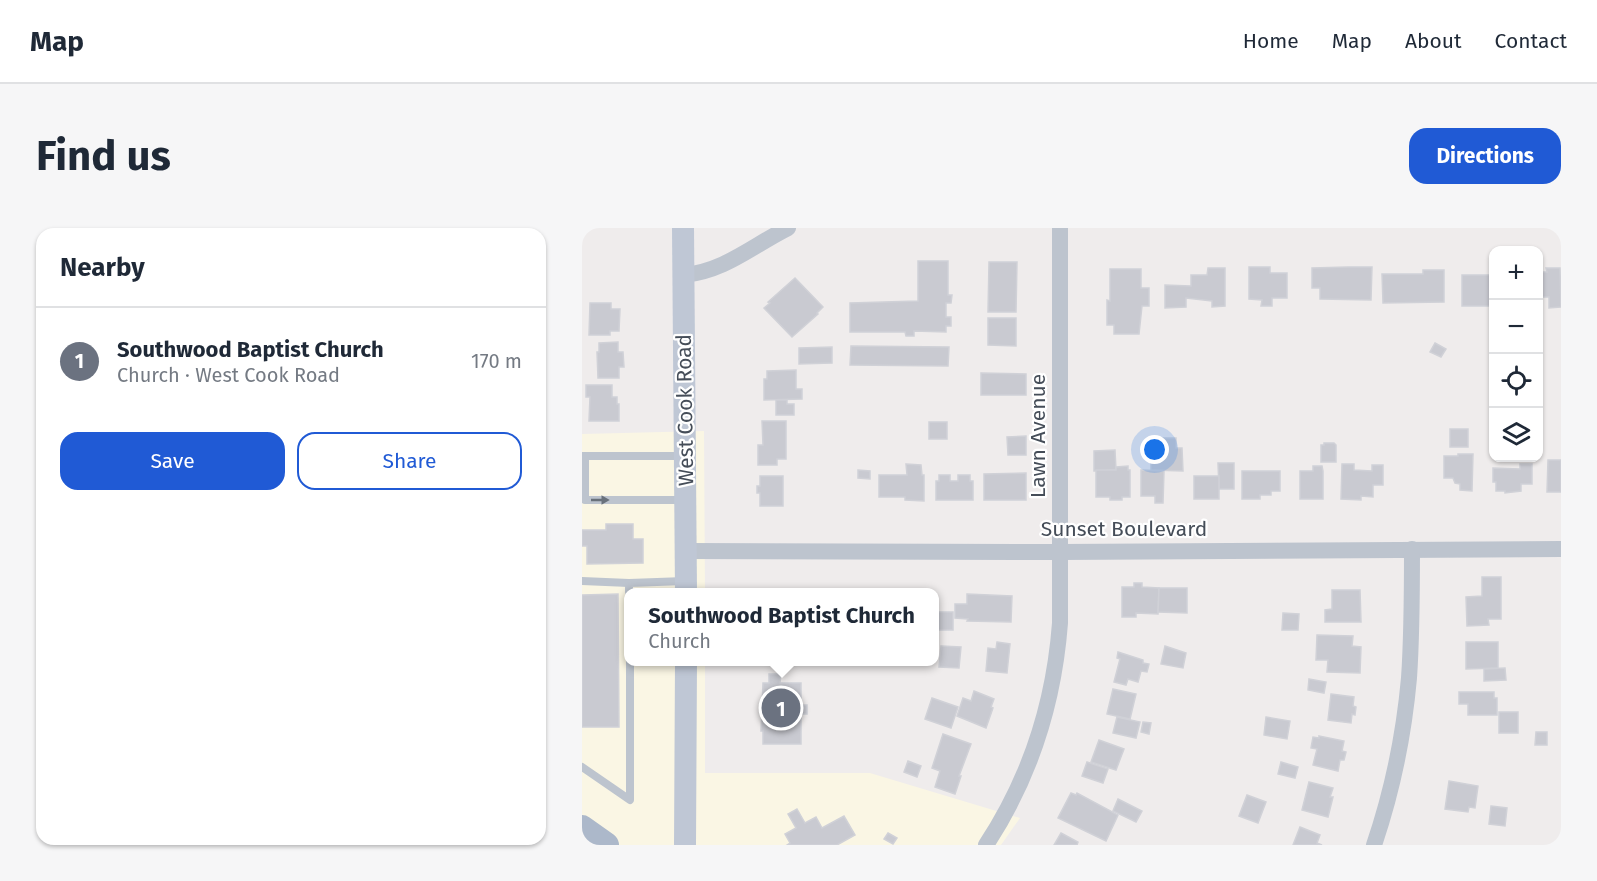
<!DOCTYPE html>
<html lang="en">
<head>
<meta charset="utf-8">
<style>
  body { margin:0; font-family:"Fira Sans",sans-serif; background:#f6f6f7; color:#1f2937 }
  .controls { position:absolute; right:18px; top:18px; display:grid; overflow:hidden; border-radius:12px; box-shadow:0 2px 4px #0004 }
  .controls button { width:54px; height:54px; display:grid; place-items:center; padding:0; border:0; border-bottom:2px solid #e0e1e3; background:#fff; color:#1f2937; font:30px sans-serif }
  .you { position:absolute; left:573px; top:222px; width:21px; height:21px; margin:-15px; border:4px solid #fff; border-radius:50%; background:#1a73e8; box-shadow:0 0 0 9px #1a73e833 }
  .badge { display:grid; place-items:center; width:39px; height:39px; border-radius:50%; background:#205ad5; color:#fff; font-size:20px; font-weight:700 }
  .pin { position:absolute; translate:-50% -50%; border:3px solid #fff; box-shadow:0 2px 6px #0006 }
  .popup { position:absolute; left:42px; top:360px; width:315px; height:78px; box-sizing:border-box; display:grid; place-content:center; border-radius:12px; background:#fff; filter:drop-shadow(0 2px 4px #0005); font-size:20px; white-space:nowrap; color:#747a83 }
  .popup b { font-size:22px; color:#1f2937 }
  .popup::after { content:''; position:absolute; left:50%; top:100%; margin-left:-12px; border:12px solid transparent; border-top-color:#fff }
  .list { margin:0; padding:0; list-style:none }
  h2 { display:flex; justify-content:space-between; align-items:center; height:78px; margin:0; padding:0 24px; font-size:26px }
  h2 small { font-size:20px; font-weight:400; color:#747a83 }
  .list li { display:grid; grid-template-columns:39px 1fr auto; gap:18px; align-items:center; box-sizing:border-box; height:108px; padding:0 24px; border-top:2px solid #e0e1e3 }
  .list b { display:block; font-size:22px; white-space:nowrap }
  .list p { margin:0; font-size:20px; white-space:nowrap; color:#747a83 }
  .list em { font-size:20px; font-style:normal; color:#747a83 }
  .actions { display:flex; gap:12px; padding:18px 24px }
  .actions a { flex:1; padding:14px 0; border:2px solid #205ad5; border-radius:18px; text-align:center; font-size:21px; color:#205ad5 }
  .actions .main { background:#205ad5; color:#fff }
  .icon { flex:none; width:33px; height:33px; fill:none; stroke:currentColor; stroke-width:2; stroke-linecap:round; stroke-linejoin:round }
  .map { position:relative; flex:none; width:979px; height:617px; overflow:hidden; border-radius:18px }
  header { display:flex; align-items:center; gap:36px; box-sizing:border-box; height:84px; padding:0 30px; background:#fff; border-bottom:2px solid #e0e1e3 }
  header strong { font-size:28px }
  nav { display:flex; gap:33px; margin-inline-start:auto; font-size:21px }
  .intro { display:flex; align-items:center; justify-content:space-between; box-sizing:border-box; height:144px; padding:0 36px }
  h1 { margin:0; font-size:42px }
  .button { padding:15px 27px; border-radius:18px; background:#205ad5; color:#fff; font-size:21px; font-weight:700 }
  main { display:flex; gap:36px; padding:0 36px }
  aside { flex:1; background:#fff; border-radius:18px; box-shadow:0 2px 4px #0004 }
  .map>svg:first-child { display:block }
</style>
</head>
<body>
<header>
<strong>Map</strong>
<nav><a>Home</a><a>Map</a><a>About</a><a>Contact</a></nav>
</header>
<div class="intro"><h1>Find us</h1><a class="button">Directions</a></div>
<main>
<aside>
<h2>Nearby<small></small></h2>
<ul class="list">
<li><span class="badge" style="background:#6b7280">1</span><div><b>Southwood Baptist Church</b><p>Church · West Cook Road</p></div><em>170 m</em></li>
</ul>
<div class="actions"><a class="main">Save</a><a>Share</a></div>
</aside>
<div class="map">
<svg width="979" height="617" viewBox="0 0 979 617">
  <rect width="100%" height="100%" fill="#efecec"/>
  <path fill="#faf6e4" d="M122 203 123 364H46V434H123V545H288L438 590 419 617H28L0 598V206Z"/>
  <g fill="#c9cad1" stroke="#d0d1d7" stroke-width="1.5">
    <path d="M336 33H366V67H370L369 75H364V89H369V98H364V104L332 103V108H324L323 104H268V75L336 73Z"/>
    <path d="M407 34H435L434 84H406Z"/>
    <path d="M667 39H688V45H705V70H690V78H679L680 72 667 71Z"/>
    <path d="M766 39H790L789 72 738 71V60H730V40Z"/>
    <path d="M626 40H643V78L630 79V73L604 70V79L583 80V57L609 58V47H625Z"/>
    <path d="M964 40H978L979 79 967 80V69H957V44H965Z"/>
    <path d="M528 41H559V60H567V78H560L557 106H532V97H525V72L528 73Z"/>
    <path d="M841 42H862V74L801 75 800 46H841Z"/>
    <path d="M911 44 912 78H880V47H911Z"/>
    <path d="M213 50 241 79 235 85 236 86 210 109 182 80 188 75 186 74Z"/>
    <path d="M8 75H29V81H38L37 103H28V107H7Z"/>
    <path d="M406 90H434V118L406 117Z"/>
    <path d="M36 114V124H41L42 139H37V150H16L15 124H17V115Z"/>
    <path d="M853 115 864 121 859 129 848 124Z"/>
    <path d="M269 118 367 119 366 138 268 137Z"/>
    <path d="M250 119V135L217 136V120Z"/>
    <path d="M214 142V161H220V171L182 172V151H185V143Z"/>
    <path d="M399 145 444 146V167H399Z"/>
    <path d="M4 157H30V169H35V176H37V193H7L8 169H4Z"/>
    <path d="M194 172H205V176H212V187H194Z"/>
    <path d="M180 193H204V231H195V237H176V217H181Z"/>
    <rect x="347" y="194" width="18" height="17"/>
    <rect x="868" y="201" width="18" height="18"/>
    <path d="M444 208V227H426L425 209Z"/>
    <path d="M576 210H594V220H600L601 243 569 242V221H576Z"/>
    <path d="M742 215H752L754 217V234H739V217H742Z"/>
    <path d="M533 222 534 242 512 243V223Z"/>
    <path d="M876 226H891L890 263 878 262V256L873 255 871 250H862V228H876Z"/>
    <path d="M966 232H979V264H965Z"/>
    <path d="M636 235H652V261H637Z"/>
    <path d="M324 236 339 237 340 247H342V273L323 272V269H297V247H325Z"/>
    <path d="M760 236H772V242L790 243V237H801V257H791V269L779 268V272L759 271Z"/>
    <path d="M938 236H950V256H939V263L923 265V263H914V254H911V240L938 241Z"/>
    <path d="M546 238V242H548V269H540V272H528V269H514V242H534V239Z"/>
    <path d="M731 238H740L741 243V271H718V243H731Z"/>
    <path d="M276 242 288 243V251L276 250Z"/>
    <path d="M559 242 582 243 581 275H573V268H559Z"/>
    <path d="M660 243H698V263H689V267H678V271H660Z"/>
    <path d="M444 245V272H402V246Z"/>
    <path d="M357 247H368V253H376V247H388V253H391V272H354V253H357Z"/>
    <path d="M178 248H201V278H178V265H175V258H178Z"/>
    <rect x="612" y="248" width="25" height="23"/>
    <path d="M24 296H51V311H61V335L5 336V318H0V302H24Z"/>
    <path d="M900 349H919V391H906L907 397 885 398 884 369 900 368Z"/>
    <path d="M552 355H560V359L577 360 576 386 554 385V389H540V359H552Z"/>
    <path d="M577 360H605V385L576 384Z"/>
    <path d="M750 362H778L779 394H743V382L750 381Z"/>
    <path d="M36 366 37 499H0V367Z"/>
    <path d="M385 366 430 368 429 394 385 393 386 391 373 390V376H385Z"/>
    <rect x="352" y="384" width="19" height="18"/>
    <path d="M701 385 717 386 716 402H700Z"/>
    <path d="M735 407 771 408 770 418 779 419 778 445 745 444 746 432H734Z"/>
    <path d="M415 414 428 416 425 445 404 443 406 420 414 421Z"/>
    <path d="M884 414H916V440L884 441Z"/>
    <path d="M359 418 379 419 377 440 357 439Z"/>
    <path d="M583 418 604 425 601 440 579 436Z"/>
    <path d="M536 424 561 432V435L567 436 565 444 559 443 556 454 546 451 544 457 532 454 538 431 535 430Z"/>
    <path d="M923 440 924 452 902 453V441Z"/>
    <path d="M187 446H199L198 455H219V477H225V486H219V516H181V503H179L181 455H187Z"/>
    <path d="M727 451 744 454 742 465 726 462Z"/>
    <path d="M531 461 554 466 548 491 525 486Z"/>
    <path d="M392 463 412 471 409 479 411 480 404 500 375 488 381 470 389 473Z"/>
    <path d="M877 464H912V470H915V487H886V476H877Z"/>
    <path d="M749 466 772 469 771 478 774 479 773 487 770 486 769 495 746 492Z"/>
    <path d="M350 470 376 479 369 500 343 491Z"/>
    <rect x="917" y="484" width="19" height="21"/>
    <path d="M535 489 558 494 554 510 531 505Z"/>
    <path d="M684 489 708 493 705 511 682 507Z"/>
    <path d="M561 494 569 495 567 506 559 504Z"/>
    <path d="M954 504H965V517H953Z"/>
    <path d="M361 506 389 516 377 548H379L373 566 353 559 358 543 350 540Z"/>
    <path d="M737 508 762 513 760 523 764 524 762 532H758L756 543 731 537 735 521 729 520 731 509 737 510Z"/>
    <path d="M517 512 542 521 534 542 509 534Z"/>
    <path d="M326 533 339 538 335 549 322 544Z"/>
    <path d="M505 534 526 541 521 555 500 548Z"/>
    <path d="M699 534 716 539 713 550 696 546Z"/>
    <path d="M867 553 896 558 893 580 887 579 886 584 863 581Z"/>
    <path d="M727 554 751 560 748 569H751L746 589 720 582Z"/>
    <path d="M489 565 494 567 495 565 536 587 524 613 476 590Z"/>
    <path d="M665 567 684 574 676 595 657 588Z"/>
    <path d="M536 571 560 583 554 594 531 583Z"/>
    <path d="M909 578 925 580 923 598 907 596Z"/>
    <path d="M215 581 223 595 234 589 240 600 262 588 273 607 255 617H205L208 615 203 606 214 600 206 586Z"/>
    <path d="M718 599 738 607 735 615 740 617H711Z"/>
    <path d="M306 605 315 610 311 616 302 611Z"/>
    <path d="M479 605 496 614 495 617H472Z"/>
  </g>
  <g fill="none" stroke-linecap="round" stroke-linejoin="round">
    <g stroke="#bdc4ce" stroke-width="8">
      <path d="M0 228H103"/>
      <path d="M3 228V272H101"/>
      <path d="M0 353 47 355"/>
      <path d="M47 364V355L103 353"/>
      <path d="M0 539 48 572V434"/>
    </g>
    <g stroke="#bdc4ce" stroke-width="16">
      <path d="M102 47C143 43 170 18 206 0"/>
      <path d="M104 323 478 324 979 321"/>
      <path d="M404 617C448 550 472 475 478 395V0"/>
      <path d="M792 617C810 564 822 506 827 450 830 407 830 364 830 321"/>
    </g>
    <g stroke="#bfc7d5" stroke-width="22">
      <path d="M101 0 104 364"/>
      <path d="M103 617 104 434"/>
    </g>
    <path stroke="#acb8ca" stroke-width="26" d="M0 600 24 617"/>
  </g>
  <defs><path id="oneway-solid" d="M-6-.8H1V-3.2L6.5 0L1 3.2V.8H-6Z" transform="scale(1.5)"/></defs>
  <use fill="#69717b" href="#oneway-solid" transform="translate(18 272)"/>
  <g text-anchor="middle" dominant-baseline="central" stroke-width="4.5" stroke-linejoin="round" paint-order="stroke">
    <g font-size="21" fill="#454d58" stroke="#fff">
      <text transform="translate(103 182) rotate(-91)">West Cook Road</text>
      <text transform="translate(456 208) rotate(-90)">Lawn Avenue</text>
      <text x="542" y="301">Sunset Boulevard</text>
    </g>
  </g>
</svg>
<div class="controls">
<button>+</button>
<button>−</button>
<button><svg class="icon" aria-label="locate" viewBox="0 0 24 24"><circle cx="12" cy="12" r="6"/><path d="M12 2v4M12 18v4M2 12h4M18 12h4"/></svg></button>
<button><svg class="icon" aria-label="layers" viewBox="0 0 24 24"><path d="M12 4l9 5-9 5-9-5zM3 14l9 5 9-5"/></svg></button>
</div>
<div class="you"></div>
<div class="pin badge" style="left:199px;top:480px;background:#6b7280">1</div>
<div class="popup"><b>Southwood Baptist Church</b>Church</div>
</div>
</main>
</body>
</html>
